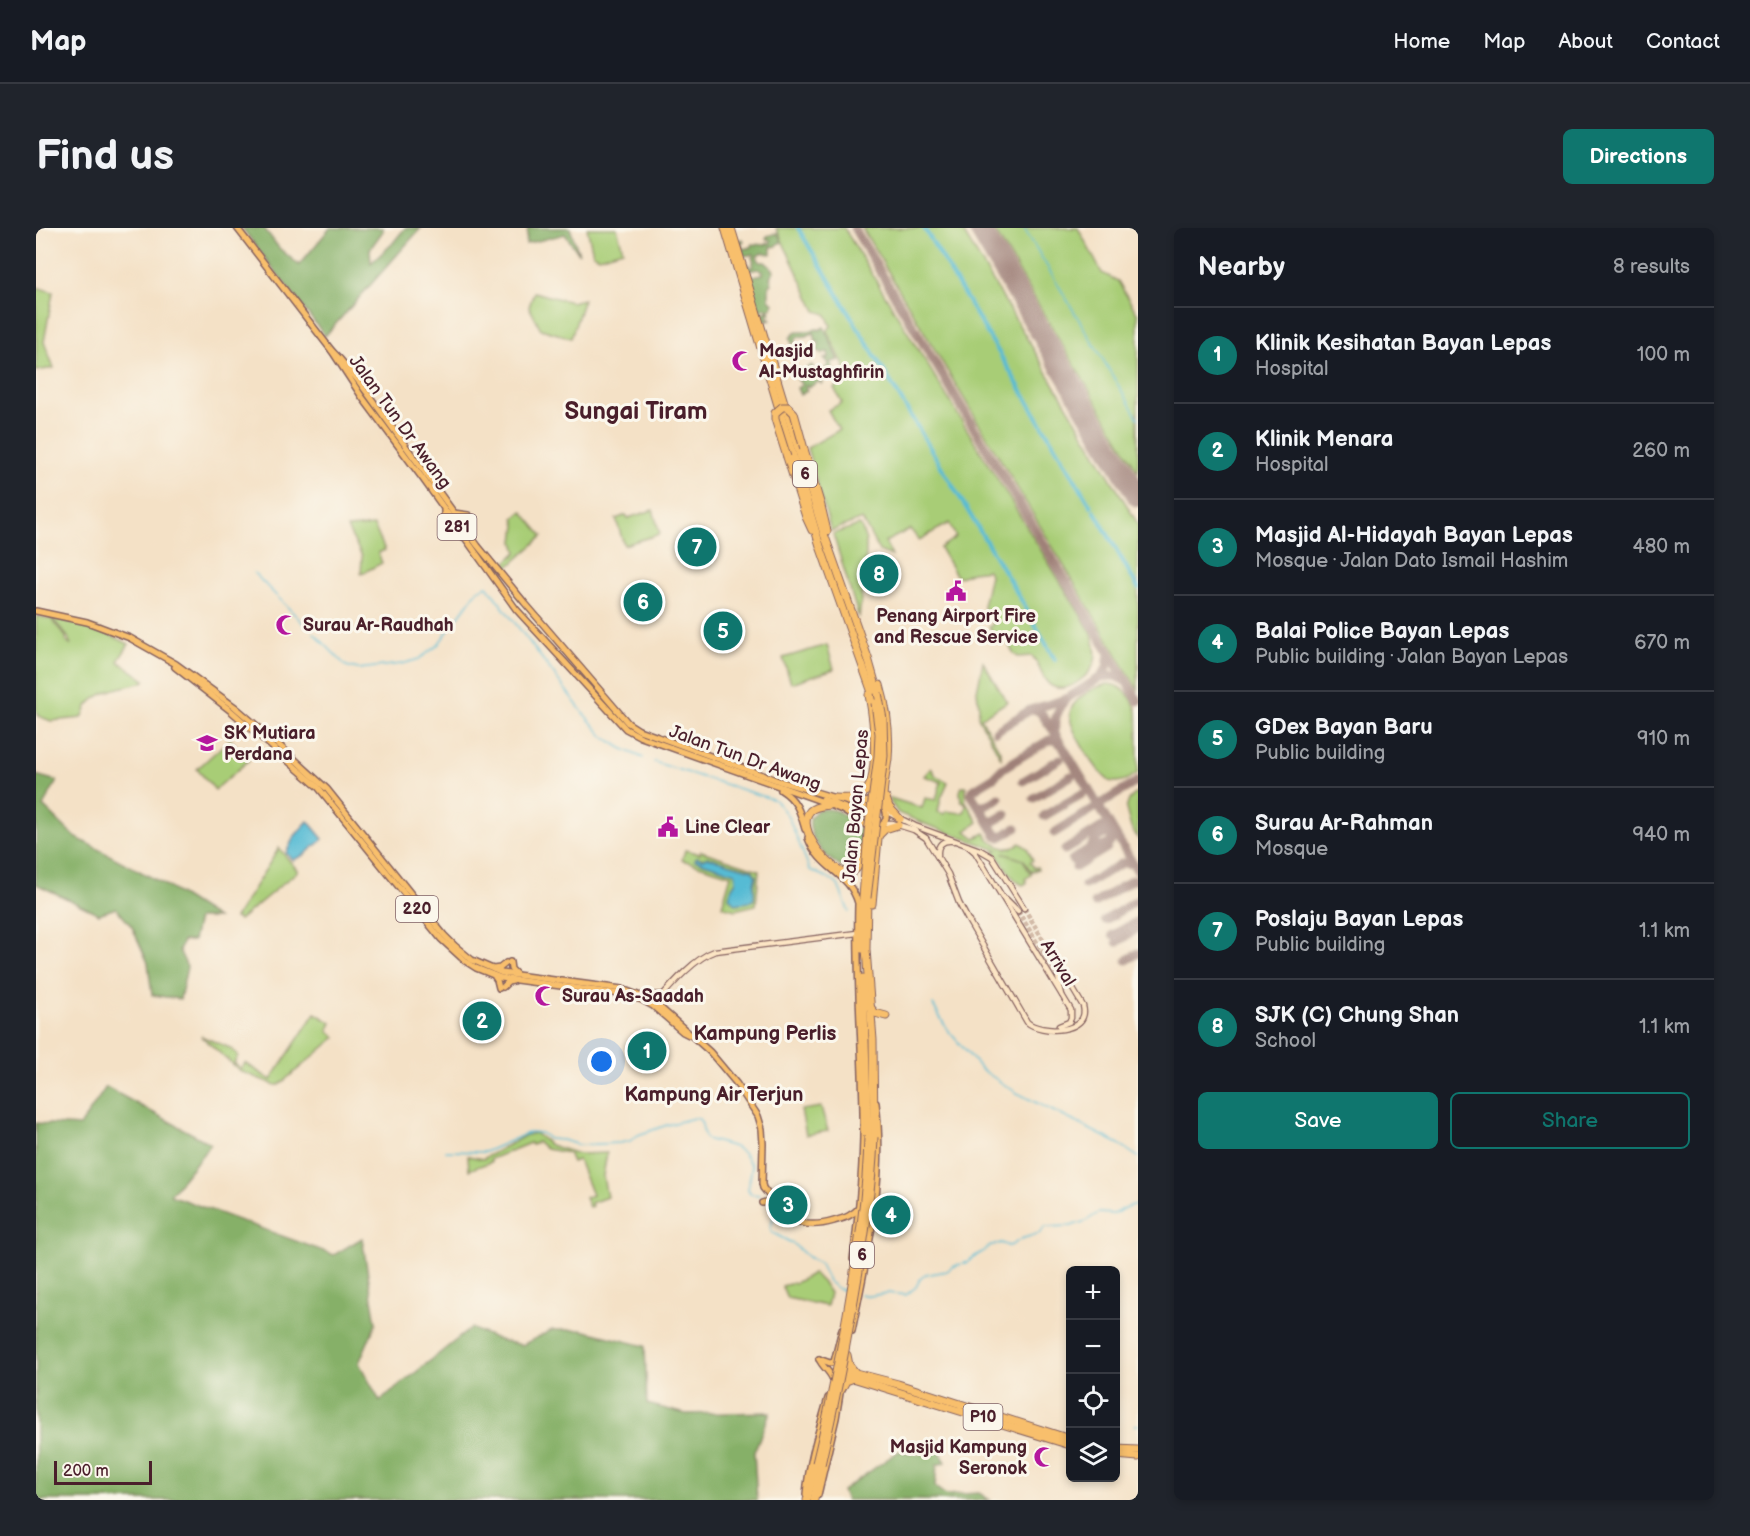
<!DOCTYPE html>
<html lang="en">
<head>
<meta charset="utf-8">
<style>
  body { margin:0; font-family:"Balsamiq Sans",sans-serif; background:#20242c; color:#f1f3f6 }
  .controls { position:absolute; right:18px; bottom:18px; display:grid; overflow:hidden; border-radius:9px; box-shadow:0 3px 9px #0003 }
  .controls button { width:54px; height:54px; display:grid; place-items:center; padding:0; border:0; border-bottom:2px solid #363941; background:#171b24; color:#f1f3f6; font:30px sans-serif }
  .scale { position:absolute; left:18px; bottom:15px; width:98px; box-sizing:border-box; padding-left:6px; border:3px solid #4a1f2b; border-top:0; font-size:16px; line-height:21px; white-space:nowrap; color:#4a1f2b; -webkit-text-stroke:4px #fbf7ec; paint-order:stroke }
  .you { position:absolute; left:566px; top:834px; width:21px; height:21px; margin:-15px; border:4px solid #fff; border-radius:50%; background:#1a73e8; box-shadow:0 0 0 9px #1a73e833 }
  .badge { display:grid; place-items:center; width:39px; height:39px; border-radius:50%; background:#0f766e; color:#fff; font-size:20px; font-weight:700 }
  .pin { position:absolute; translate:-50% -50%; border:3px solid #fff; box-shadow:0 2px 6px #0006 }
  .list { margin:0; padding:0; list-style:none }
  h2 { display:flex; justify-content:space-between; align-items:center; height:78px; margin:0; padding:0 24px; font-size:26px }
  h2 small { font-size:20px; font-weight:400; color:#9ea1a6 }
  .list li { display:grid; grid-template-columns:39px 1fr auto; gap:18px; align-items:center; box-sizing:border-box; height:96px; padding:0 24px; border-top:2px solid #363941 }
  .list b { display:block; font-size:22px; white-space:nowrap }
  .list p { margin:0; font-size:20px; white-space:nowrap; color:#9ea1a6 }
  .list em { font-size:20px; font-style:normal; color:#9ea1a6 }
  .actions { display:flex; gap:12px; padding:18px 24px }
  .actions a { flex:1; padding:14px 0; border:2px solid #0f766e; border-radius:9px; text-align:center; font-size:21px; color:#0f766e }
  .actions .main { background:#0f766e; color:#fff }
  .icon { flex:none; width:33px; height:33px; fill:none; stroke:currentColor; stroke-width:2; stroke-linecap:round; stroke-linejoin:round }
  .map { position:relative; flex:none; width:1102px; height:1272px; overflow:hidden; border-radius:9px }
  header { display:flex; align-items:center; gap:36px; box-sizing:border-box; height:84px; padding:0 30px; background:#171b24; border-bottom:2px solid #363941 }
  header strong { font-size:28px }
  nav { display:flex; gap:33px; margin-inline-start:auto; font-size:21px }
  .intro { display:flex; align-items:center; justify-content:space-between; box-sizing:border-box; height:144px; padding:0 36px }
  h1 { margin:0; font-size:42px }
  .button { padding:15px 27px; border-radius:9px; background:#0f766e; color:#fff; font-size:21px; font-weight:700 }
  main { display:flex; gap:36px; padding:0 36px }
  aside { flex:1; background:#171b24; border-radius:9px; box-shadow:0 3px 9px #0003 }
  .map>svg:first-child { display:block }
</style>
</head>
<body>
<header>
<strong>Map</strong>
<nav><a>Home</a><a>Map</a><a>About</a><a>Contact</a></nav>
</header>
<div class="intro"><h1>Find us</h1><a class="button">Directions</a></div>
<main>
<div class="map">
<svg width="1102" height="1272" viewBox="0 0 1102 1272">
  <rect width="100%" height="100%" fill="#fbf7ec"/>
  <filter id="ink" filterUnits="userSpaceOnUse"><feTurbulence type="fractalNoise" baseFrequency=".0167" numOctaves="2"/><feDisplacementMap in="SourceGraphic" scale="12" xChannelSelector="R" yChannelSelector="G"/><feConvolveMatrix kernelMatrix="1 2 1 2 8 2 1 2 1" color-interpolation-filters="sRGB"/></filter>
  <filter id="wash" filterUnits="userSpaceOnUse"><feTurbulence type="fractalNoise" baseFrequency=".008" numOctaves="4" result="noise"/><feDisplacementMap in="SourceGraphic" scale="24" xChannelSelector="R" yChannelSelector="G"/><feGaussianBlur stdDeviation="1.35" result="paint"/><feColorMatrix in="noise" values="0 0 0 0 0 0 0 0 0 0 0 0 0 0 0 0 0 1.4 0 .05"/><feComposite in="paint" operator="in"/></filter>
  <g filter="url(#wash)">
    <rect width="100%" height="100%" fill="#f4e1c6"/>
    <g fill="#a8cd76" stroke="#797650" stroke-width="1.5">
      <path d="M551 0H581L587 22 563 29 557 26Z"/>
      <path d="M740 0H808L1055 404C1058 412 1061 424 1059 433 1055 447 1033 465 1018 459 1006 455 1004 436 996 428L982 429 978 426 970 412 964 416 953 399 957 396 947 378 954 347 952 342 936 344 924 349 920 347 904 320 920 309 913 295 883 312 874 301 849 314 856 328 843 323 826 291 795 303 771 220 803 202 792 182 806 175 798 160 814 150 791 103 795 98 790 86 780 83Z"/>
      <path d="M826 0H925L1102 296V462Z"/>
      <path d="M957 0H1042L1066 45 1082 53 1102 87V244Z"/>
      <path d="M0 59 17 64 8 114 18 140 0 143Z"/>
      <path d="M498 64 535 74 548 71 535 110 505 101 493 79Z"/>
      <path d="M617 282 624 306 588 317 580 291 590 287 592 290Z"/>
      <path d="M486 283 507 308 469 342 466 338 481 324 478 314 480 297 478 290Z"/>
      <path d="M823 297 825 298 830 313V327L823 390 797 306Z"/>
      <path d="M338 298 349 322 342 325 346 335 325 346 326 328 311 300Z"/>
      <path d="M0 388 15 391 30 409V413L35 418 32 409 16 390 62 401 93 416 82 433 109 452 105 455C87 459 65 462 52 477 50 480 48 486 46 490L15 493 2 488 0 482Z"/>
      <path d="M791 417 798 441 755 455 747 430Z"/>
      <path d="M947 434 971 474 945 490 965 525V530L942 489 943 480 941 463Z"/>
      <path d="M1072 456C1087 457 1097 470 1101 483 1102 494 1102 532 1102 545 1093 551 1084 556 1073 553 1060 542 1035 505 1034 488 1033 472 1058 459 1072 456Z"/>
      <path d="M194 511 213 532 179 562 161 541Z"/>
      <path d="M895 540 900 548 912 554 905 570 902 584 909 586 910 583 925 585 929 583 930 576 925 572 924 564 926 558H930L929 572 942 594 930 603 939 610 949 605C955 617 973 626 984 615L991 620 997 632 994 634 998 640 1001 639 1002 641 995 644 988 632 967 625 987 632 995 647 989 651 991 655 987 657C974 652 969 634 958 625V623L961 622 894 598 862 585 853 572 854 570 886 580 889 570 900 572 905 554 888 548Z"/>
      <path d="M1102 563V611L1095 600 1090 581 1093 572Z"/>
      <path d="M243 620 262 643 203 692 199 690Z"/>
      <path d="M649 622 664 626 665 623 723 642 720 677 699 682 686 678 695 647 646 632Z"/>
      <path d="M279 785 296 795 292 803 300 809 243 857H239L204 843 165 808 194 820 202 828 198 835 205 841 209 835 235 852Z"/>
      <path d="M785 879 792 903 770 907 765 882Z"/>
      <path d="M499 905 514 917 543 926 571 925 567 948 571 969 555 975 556 978 553 979 549 970 556 967 542 932 536 934 532 925 510 921 502 914 496 917 494 915 455 931V934L433 942 432 928 447 931 490 907Z"/>
      <path d="M777 1045 788 1056 794 1065 791 1078 751 1070 746 1058 761 1054Z"/>
    </g>
    <g fill="#86b067" stroke="#686849" stroke-width="1.5">
      <path d="M206 0H228L243 20 263 37 294 0H347V3L334 21 335 35 356 16 369 0H385L289 108Z"/>
      <path d="M492 0H534L543 26 529 6 490 16Z"/>
      <path d="M738 6H742L746 14 741 16V18L735 19V26L726 25 721 28 724 34H729L737 41 738 43 734 49 736 56 733 57V71L737 75 736 79 731 82 730 80H727L726 83 727 85 733 83 734 86 731 87 732 91 734 90 735 92 727 94 713 49 727 46V44L722 41 712 43 710 34 714 40 717 38 716 36 718 34 716 29 718 28V26L708 28 703 12 706 11 708 13 705 15 707 21 716 19V16L730 17 731 15 734 16 735 12 730 11 731 8Z"/>
      <path d="M788 99 803 132 795 134 797 140 787 145 788 148 785 150 787 155 785 156 784 153 773 159 771 157 769 158 771 163 764 167 761 160 766 157 761 151 768 147 766 143 776 137 778 142 781 141 786 146 793 135 788 131 793 130 792 124 785 126 784 123 772 125V121L783 118V114H780L778 104 770 108 761 109 759 115 756 116 754 110 760 104C767 105 774 102 782 101L783 102Z"/>
      <path d="M0 547 21 553 7 578 39 609 126 655 181 690H162L157 713H147L143 722 151 739 144 771 116 767 112 735 96 699 80 680 63 686 0 656Z"/>
      <path d="M789 581C809 581 814 596 829 605L825 622 817 641 812 643C793 633 771 614 774 590L781 582Z"/>
      <path d="M70 859 175 916 134 967 298 1027 326 1010 340 1095 323 1135 344 1173 435 1100 463 1112 486 1117 516 1102H546L609 1118 611 1176 650 1186 734 1184 718 1224 721 1272H0V895L44 898Z"/>
      <path d="M901 1219 910 1234 901 1237 899 1259 910 1267 943 1265 954 1272H810L806 1263 863 1223 884 1226Z"/>
    </g>
    <g fill="#56bbd4" stroke="#506d80" stroke-width="1.5">
      <path d="M272 593 287 611 268 627 257 632 250 625 258 609Z"/>
      <path d="M660 629 667 631 672 629 716 642 720 648 718 656V671C714 676 706 674 699 676L693 669 696 659 700 653 699 645 659 632Z"/>
    </g>
    <g fill="none" stroke-linecap="round" stroke-linejoin="round">
      <g stroke="#56bbd4" stroke-width="1.5">
        <path d="M988 0 1102 190"/>
        <path d="M218 345 271 399"/>
        <path d="M278 405 310 438 322 441 366 436 383 431 401 418 442 362 451 358 548 486 568 509 585 520 607 530"/>
        <path d="M618 534 739 572 752 588 774 642 796 652 802 657 813 684"/>
        <path d="M897 777 911 801 945 841 981 865 1083 916 1102 929"/>
        <path d="M409 923 449 924 494 904 505 905 513 911 526 912 543 917 584 915 594 913 602 907 631 897 658 890 663 891C669 897 665 905 670 911L699 919 707 925 716 938 712 961 715 966 723 967"/>
        <path d="M734 975 739 983 735 998V1004L756 1015 772 1029 784 1036 792 1053 802 1061 811 1063"/>
        <path d="M824 1066 834 1068 851 1065 870 1067 880 1059 884 1051 889 1047 911 1043 916 1039 929 1035 955 1018 965 1015 972 1018 976 1017 985 1011 1004 1005 1009 999 1035 998 1050 993 1062 985 1078 986 1093 978 1102 976"/>
        <path d="M1098 1197H1102"/>
      </g>
      <g stroke="#56bbd4" stroke-width="4">
        <path d="M762 0 980 363 1019 432"/>
        <path d="M888 0 1055 278"/>
        <path d="M1058 282 1102 360"/>
      </g>
      <g stroke="#9f8078" stroke-width="9">
        <path d="M818 0 1102 473"/>
        <path d="M937 0 957 24"/>
        <path d="M1073 425 1071 440 1065 449 1079 448 1089 453"/>
        <path d="M998 481 1004 484 1017 502 1102 644"/>
        <path d="M960 503 994 482 1030 471 1065 449"/>
        <path d="M1019 504C1017 491 1022 481 1030 471"/>
        <path d="M987 553 1024 531"/>
        <path d="M963 570C956 574 949 581 942 577L953 593H958L970 586"/>
        <path d="M998 570 1035 548"/>
        <path d="M942 577 935 566 937 562 958 549 967 540 1013 512H1018L1025 516"/>
        <path d="M1008 588 1046 566"/>
        <path d="M951 592 961 608 964 609 980 600"/>
        <path d="M1018 605 1102 553"/>
        <path d="M1029 622 1066 599H1075"/>
        <path d="M1036 632C1041 629 1048 623 1054 621 1067 617 1072 622 1079 606 1067 604 1059 609 1055 620"/>
        <path d="M1040 639 1071 620"/>
        <path d="M1049 657 1086 635 1097 636"/>
        <path d="M1059 675 1096 652H1102"/>
        <path d="M1069 692 1102 672"/>
        <path d="M1077 707 1102 693"/>
        <path d="M1081 714 1102 700"/>
        <path d="M1091 732 1102 725"/>
      </g>
      <path stroke="#9f8078" stroke-width="22" d="M943 0 1102 268"/>
    </g>
  </g>
  <g filter="url(#ink)">
    <g fill="none" stroke-linecap="round" stroke-linejoin="round">
      <g stroke="#d2baa7" stroke-width="4.5" stroke-dasharray="4.5 2" stroke-linecap="butt">
        <path d="M988 680 1028 746"/>
        <path d="M982 683 1022 749"/>
      </g>
      <g stroke="#866361" stroke-width="7">
        <g id="secondary">
          <path d="M851 584 879 598 944 622 956 629 988 680"/>
          <path d="M848 595H856L878 602 890 610 912 646 923 675 932 692 991 794C1004 806 1055 806 1047 778L1028 746"/>
          <path d="M932 618 939 624 1035 782V790L1033 794 1023 798"/>
          <path d="M902 627C901 616 907 612 917 613"/>
          <path d="M970 671 982 683"/>
          <path d="M1022 749 1026 767"/>
          <path d="M618 777C633 760 658 730 679 723L821 705"/>
        </g>
      </g>
      <g stroke="#866361" stroke-width="8">
        <g id="primary">
          <path d="M201 0 296 123 326 169 387 251 480 381 590 501 605 509 782 572 806 582 836 601C849 600 855 587 846 576"/>
          <path d="M296 123 304 131 324 155 442 318 488 374 592 495 603 502 743 553 819 576 838 572"/>
          <path d="M418 285 432 287"/>
          <path d="M406 301 408 293V282"/>
          <path d="M410 306H419L427 309"/>
          <path d="M433 306 434 297 436 291"/>
          <path d="M0 383 51 394 94 410 140 436 199 479 242 516 291 561 408 707 419 718 436 732 466 745 586 761 602 767 619 775 674 824 700 855 722 888 726 901 727 916 726 956 727 960C749 988 760 1004 798 993 808 990 816 988 823 980"/>
          <path d="M139 439 195 483 282 559 405 711 429 733 440 740 465 750 584 766 606 772 617 778 647 804 653 807"/>
          <path d="M745 562C761 572 764 584 769 601"/>
          <path d="M787 571 827 587 831 585 832 581 825 576"/>
          <path d="M772 610C784 642 813 644 822 675 820 745 826 815 827 885 828 934 823 983 817 1031"/>
          <path d="M474 734 475 741 480 746"/>
          <path d="M457 741 464 740 470 735"/>
          <path d="M459 749 461 752 463 760"/>
          <path d="M467 759 472 754 477 753"/>
          <path d="M607 767H627"/>
          <path d="M726 975 736 972"/>
          <path d="M816 1103C831 1029 850 951 840 875"/>
          <path d="M783 1131 794 1135 798 1134 806 1101"/>
          <path d="M783 1131C787 1140 794 1143 797 1152"/>
          <path d="M770 1266C773 1233 783 1202 792 1170"/>
          <path d="M782 1267 800 1190 805 1159"/>
        </g>
      </g>
      <g stroke="#866361" stroke-width="9">
        <g id="highway">
          <path d="M689 0 784 318 839 473"/>
          <path d="M695 0 788 306 832 430 842 465"/>
          <path d="M768 221 785 278 791 303"/>
          <path d="M751 229 770 289 776 302"/>
          <path d="M844 457C851 481 854 506 852 531 850 546 846 562 847 577"/>
          <path d="M798 570C808 570 818 572 826 567 846 554 837 487 833 467"/>
          <path d="M850 570 853 579 864 591"/>
          <path d="M793 577C787 578 779 578 774 583 758 600 795 645 814 646L821 640 829 619"/>
          <path d="M844 606 849 601 862 597"/>
          <path d="M831 670 830 721 837 812 838 909"/>
          <path d="M836 676 842 610 844 599"/>
          <path d="M826 721 827 669"/>
          <path d="M827 750 832 908"/>
          <path d="M834 779 839 785 850 788"/>
          <path d="M811 1127 813 1137 818 1143"/>
          <path d="M802 1141 808 1142 862 1156 1034 1211"/>
          <path d="M801 1144 807 1147 1034 1217"/>
          <path d="M805 1162 810 1153 818 1150"/>
          <path d="M1080 1221 1102 1222"/>
          <path d="M1080 1227 1102 1229"/>
          <path d="M771 1272 780 1235"/>
          <path d="M778 1272 785 1237"/>
        </g>
      </g>
      <use href="#secondary" stroke="#fce5c4" stroke-width="4.5"/>
      <use href="#primary" stroke="#f8bf6c" stroke-width="5"/>
      <use href="#highway" stroke="#f8bf6c" stroke-width="7"/>
      <g stroke="#866361" stroke-width="9" stroke-linecap="butt">
        <g id="highway-bridge">
          <path d="M751 229 739 191V185L746 179H752L758 185 768 221"/>
          <path d="M827 669 832 604 842 528 843 506 839 475"/>
          <path d="M831 670 848 528 847 491 842 465"/>
          <path d="M780 1235C792 1186 802 1136 811 1086 821 1027 831 969 832 908"/>
          <path d="M785 1237C797 1184 808 1131 817 1078 827 1021 836 967 838 909"/>
        </g>
      </g>
      <use href="#highway-bridge" stroke="#f8bf6c" stroke-width="7"/>
    </g>
  </g>
  <defs>
    <g id="mosque-bare" transform="scale(1.62)"><path d="M3.5-4.9A6 6 0 1 0 3.5 4.9A5 5 0 1 1 3.5-4.9Z" fill="#b5179e" stroke="#fbf7ec" stroke-width="2.5" paint-order="stroke"/></g>
    <g id="civic-bare" transform="scale(1.62)"><path d="M-.6-6.5H3V-4.5H.6V-3L4-1V1h2V6H-6V1h2V-1L-.6-3ZM-1.2 2.5V6h2.4V2.5Z" fill="#b5179e" stroke="#fbf7ec" stroke-width="2.5" paint-order="stroke"/></g>
    <g id="school-bare" transform="scale(1.62)"><path d="M0-5L7-2L0 1L-7-2ZM-4 1L0 2.5L4 1V4Q0 6-4 4Z" fill="#b5179e" stroke="#fbf7ec" stroke-width="2.5" paint-order="stroke"/></g>
  </defs>
  <g fill-rule="evenodd">
    <use href="#mosque-bare" x="706" y="133"/>
    <use href="#civic-bare" x="920" y="363"/>
    <use href="#mosque-bare" x="250" y="397"/>
    <use href="#school-bare" x="171" y="515"/>
    <use href="#civic-bare" x="632" y="599"/>
    <use href="#mosque-bare" x="509" y="768"/>
    <use href="#mosque-bare" x="1008" y="1229"/>
  </g>
  <g text-anchor="middle" dominant-baseline="central" stroke-width="6" stroke-linejoin="round" paint-order="stroke">
    <g fill="#fbf7ec" stroke="#7f6065" stroke-width="1.5">
      <rect x="757" y="233" width="24" height="26" rx="4.5"/>
      <rect x="401.5" y="286" width="39" height="26" rx="4.5"/>
      <rect x="360" y="668" width="42" height="26" rx="4.5"/>
      <rect x="814" y="1014" width="24" height="26" rx="4.5"/>
      <rect x="927.5" y="1176" width="39" height="26" rx="4.5"/>
    </g>
    <g font-size="16" font-weight="bold" fill="#4a1f2b">
      <text x="769" y="246">6</text>
      <text x="421" y="299">281</text>
      <text x="381" y="681">220</text>
      <text x="826" y="1027">6</text>
      <text x="947" y="1189">P10</text>
    </g>
    <g font-size="18" font-weight="bold" fill="#4a1f2b" stroke="#fbf7ec" text-anchor="start">
      <text x="723" y="123">Masjid<tspan x="723" dy="21">Al-Mustaghfirin</tspan></text>
      <text x="920" y="388" text-anchor="middle">Penang Airport Fire<tspan x="920" dy="21">and Rescue Service</tspan></text>
      <text x="267" y="397">Surau Ar-Raudhah</text>
      <text x="188" y="505">SK Mutiara<tspan x="188" dy="21">Perdana</tspan></text>
      <text x="649" y="599">Line Clear</text>
      <text x="526" y="768">Surau As-Saadah</text>
      <text x="991" y="1219" text-anchor="end">Masjid Kampung<tspan x="991" dy="21">Seronok</tspan></text>
    </g>
    <g font-size="18" fill="#4a1f2b" stroke="#fbf7ec">
      <text transform="translate(364 194) rotate(54)">Jalan Tun Dr Awang</text>
      <text transform="translate(709 530) rotate(20)">Jalan Tun Dr Awang</text>
      <text transform="translate(820 578) rotate(-85)">Jalan Bayan Lepas</text>
      <text transform="translate(1022 735) rotate(59)">Arrival</text>
    </g>
    <g font-size="20" font-weight="bold" fill="#4a1f2b" stroke="#fbf7ec">
      <text x="729" y="806">Kampung Perlis</text>
      <text x="678" y="867">Kampung Air Terjun</text>
    </g>
    <g font-size="24" font-weight="bold" fill="#4a1f2b" stroke="#fbf7ec">
      <text x="600" y="183">Sungai Tiram</text>
    </g>
  </g>
</svg>
<div class="controls">
<button>+</button>
<button>−</button>
<button><svg class="icon" aria-label="locate" viewBox="0 0 24 24"><circle cx="12" cy="12" r="6"/><path d="M12 2v4M12 18v4M2 12h4M18 12h4"/></svg></button>
<button><svg class="icon" aria-label="layers" viewBox="0 0 24 24"><path d="M12 4l9 5-9 5-9-5zM3 14l9 5 9-5"/></svg></button>
</div>
<div class="scale">200 m</div>
<div class="you"></div>
<div class="pin badge" style="left:611px;top:823px">1</div>
<div class="pin badge" style="left:446px;top:793px">2</div>
<div class="pin badge" style="left:752px;top:977px">3</div>
<div class="pin badge" style="left:855px;top:987px">4</div>
<div class="pin badge" style="left:687px;top:403px">5</div>
<div class="pin badge" style="left:607px;top:374px">6</div>
<div class="pin badge" style="left:661px;top:319px">7</div>
<div class="pin badge" style="left:843px;top:346px">8</div>
</div>
<aside>
<h2>Nearby<small>8 results</small></h2>
<ul class="list">
<li><span class="badge">1</span><div><b>Klinik Kesihatan Bayan Lepas</b><p>Hospital</p></div><em>100 m</em></li>
<li><span class="badge">2</span><div><b>Klinik Menara</b><p>Hospital</p></div><em>260 m</em></li>
<li><span class="badge">3</span><div><b>Masjid Al-Hidayah Bayan Lepas</b><p>Mosque · Jalan Dato Ismail Hashim</p></div><em>480 m</em></li>
<li><span class="badge">4</span><div><b>Balai Police Bayan Lepas</b><p>Public building · Jalan Bayan Lepas</p></div><em>670 m</em></li>
<li><span class="badge">5</span><div><b>GDex Bayan Baru</b><p>Public building</p></div><em>910 m</em></li>
<li><span class="badge">6</span><div><b>Surau Ar-Rahman</b><p>Mosque</p></div><em>940 m</em></li>
<li><span class="badge">7</span><div><b>Poslaju Bayan Lepas</b><p>Public building</p></div><em>1.1 km</em></li>
<li><span class="badge">8</span><div><b>SJK (C) Chung Shan</b><p>School</p></div><em>1.1 km</em></li>
</ul>
<div class="actions"><a class="main">Save</a><a>Share</a></div>
</aside>
</main>
</body>
</html>
